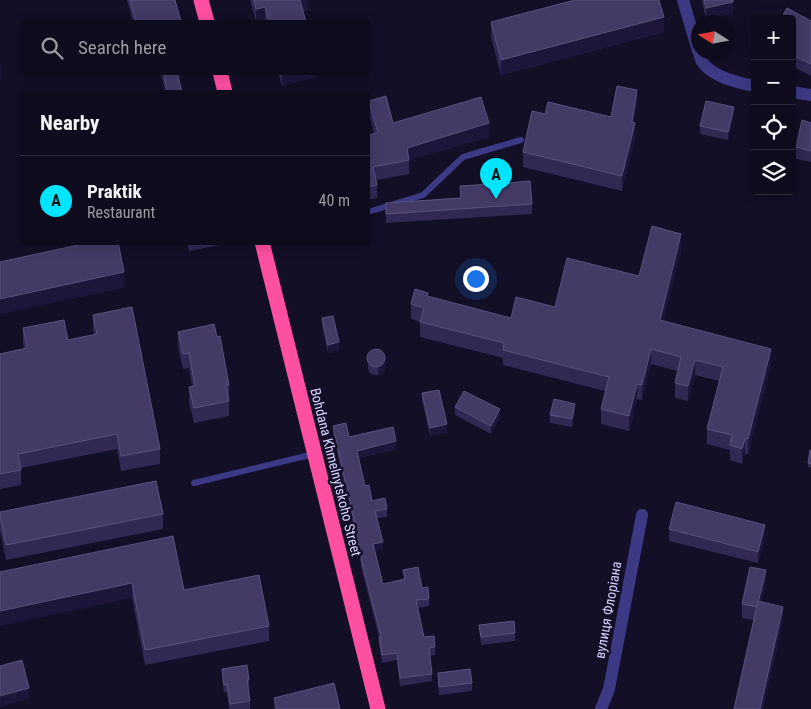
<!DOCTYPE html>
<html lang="en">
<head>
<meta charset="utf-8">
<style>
  body { margin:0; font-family:"Roboto Condensed",sans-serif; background:#1c1929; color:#f1f3f6 }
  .controls { position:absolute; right:15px; top:15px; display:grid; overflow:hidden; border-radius:5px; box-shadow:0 2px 12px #0003 }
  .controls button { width:45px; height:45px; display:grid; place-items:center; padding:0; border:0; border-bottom:1px solid #2e2b3b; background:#0e0b1c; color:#f1f3f6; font:25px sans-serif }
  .compass { position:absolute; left:691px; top:15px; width:45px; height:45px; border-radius:50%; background:#0e0b1c; box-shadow:0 2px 12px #0003; rotate:281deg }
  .you { position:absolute; left:475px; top:278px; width:18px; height:18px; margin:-12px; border:4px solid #fff; border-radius:50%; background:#1a73e8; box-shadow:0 0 0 8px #1a73e833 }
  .badge { display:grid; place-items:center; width:32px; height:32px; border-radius:50%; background:#00e5ff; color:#111; font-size:16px; font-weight:700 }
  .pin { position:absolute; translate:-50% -41px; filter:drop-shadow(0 1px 2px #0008) }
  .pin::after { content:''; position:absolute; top:26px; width:18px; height:15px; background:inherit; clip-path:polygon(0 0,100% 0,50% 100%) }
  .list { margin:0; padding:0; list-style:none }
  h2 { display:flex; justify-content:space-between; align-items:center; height:65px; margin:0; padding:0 20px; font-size:21px }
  h2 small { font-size:16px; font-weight:400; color:#9b9ba3 }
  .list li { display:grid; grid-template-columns:32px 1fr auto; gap:15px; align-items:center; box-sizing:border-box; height:90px; padding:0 20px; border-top:1px solid #2e2b3b }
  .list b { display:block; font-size:19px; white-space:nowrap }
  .list p { margin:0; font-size:16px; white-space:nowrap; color:#9b9ba3 }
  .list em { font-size:16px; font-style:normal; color:#9b9ba3 }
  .icon { flex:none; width:28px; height:28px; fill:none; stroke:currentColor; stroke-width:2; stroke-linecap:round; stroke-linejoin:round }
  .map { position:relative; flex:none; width:811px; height:709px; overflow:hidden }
  .search { position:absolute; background:#0e0b1c; box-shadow:0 2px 12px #0003; left:20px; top:20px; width:350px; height:55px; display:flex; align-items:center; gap:12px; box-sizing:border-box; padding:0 18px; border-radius:5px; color:#9b9ba3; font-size:19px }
  .panel { position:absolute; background:#0e0b1c; box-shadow:0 2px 12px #0003; left:20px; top:90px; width:350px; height:155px; border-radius:5px }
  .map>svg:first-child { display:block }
</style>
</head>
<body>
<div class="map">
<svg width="811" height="709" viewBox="0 0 811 709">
  <rect width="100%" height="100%" fill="#130f26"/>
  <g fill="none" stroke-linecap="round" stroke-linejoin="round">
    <g stroke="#3d3a85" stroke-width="6">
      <path d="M368 212 423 195 463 157 521 140"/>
      <path d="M194 483 314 454"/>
    </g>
    <g stroke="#3d3a85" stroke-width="12">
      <path d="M683 0 698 51"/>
      <path d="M699 52C700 55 700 58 701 60 710 76 738 83 755 86"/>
      <path d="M792 92 811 95"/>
      <path d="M601 709 609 689 642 515"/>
    </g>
    <g stroke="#ff4fa3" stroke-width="15">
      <path d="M201 0 207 22"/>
      <path d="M220 72 225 92"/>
      <path d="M262 242 378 709"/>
    </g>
  </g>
  <g fill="#312854">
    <path d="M127 0H175L181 22H133Z"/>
    <path d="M250 0H308V10L303 11 306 22H256Z"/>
    <path d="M702 0H733V13L706 20Z"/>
    <path d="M792 19 811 21V76L792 66Z"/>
    <path d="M491 22 664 32 501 75 491 37Z"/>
    <path d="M160 72H181V77L179 78 182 92H164V86Z"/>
    <path d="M278 72H316V77L282 86Z"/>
    <path d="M369 101 393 123 489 137 409 160V174L376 180 377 185V198L368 200V135L374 133 369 114Z"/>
    <path d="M637 105 634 123 635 138 622 191 523 167V152L545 114 611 117Z"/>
    <path d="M734 115 728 140 700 134V126Z"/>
    <path d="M811 123V162L796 159V147Z"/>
    <path d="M507 183 532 204V214L386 223V203L460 198V186Z"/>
    <path d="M187 242H225V244L189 251Z"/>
    <path d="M681 249 663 321 771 364 748 454H745L742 464 730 460V450L707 444V429L719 381 695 375 688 401 675 398V383L678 371 651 364 642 400 637 399 629 431 601 424V409L605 391 503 365V358L420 337V322L411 319V304L428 296 511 318 555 307 639 276Z"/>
    <path d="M93 315 160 449V464L121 471 117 449 21 468V485L0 489V354L24 349 23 344V328L68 340 94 335 93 330Z"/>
    <path d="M322 318 339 350 328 353 322 326Z"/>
    <path d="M178 332 217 337 229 385V416L194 423 189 402V387L192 386 189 368 183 369 178 347Z"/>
    <path d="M368 361 385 365V370L382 373 378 375H374L370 373 368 369Z"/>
    <path d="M422 393 447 432 430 436 422 401Z"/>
    <path d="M455 407 500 417 491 434 455 415Z"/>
    <path d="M575 411 572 427 550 423V415Z"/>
    <path d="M333 426 349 437 396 449 359 458 365 486 372 501 387 509V517L377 518 383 549 375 551 383 584 404 579 403 570 422 588 429 599V606L418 608 424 637 435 647V655L430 656 432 674V681L400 686 397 660 382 663 379 644V637L361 567V562L355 536 347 493H346L333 433Z"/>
    <path d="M811 450V468L808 467V463Z"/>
    <path d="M0 512 163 514V529L6 560 0 531Z"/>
    <path d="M669 529 765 536 758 563 669 541Z"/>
    <path d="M0 572 184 590 269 626V641L145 665 132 598Z"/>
    <path d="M766 584 761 602 783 621 763 709H734L754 620 742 618V604Z"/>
    <path d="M479 625 515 633V641L481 645Z"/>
    <path d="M222 669 249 680V687L248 688 250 701V709H229L227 692H224L222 677Z"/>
    <path d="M438 673 472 683V691L439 695Z"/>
    <path d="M274 698 340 709H274Z"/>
  </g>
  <g fill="#1d163a">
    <path d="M299 0H308V10L299 12Z"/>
    <path d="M733 2V13L706 20V8Z"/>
    <path d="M265 7V22H256V9Z"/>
    <path d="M664 17V32L501 75V60Z"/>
    <path d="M1 64V80H0V65Z"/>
    <path d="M176 72H181V77L176 79Z"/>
    <path d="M282 72H316V77L282 86Z"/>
    <path d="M637 90V105L632 134 635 123V138L622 191V176Z"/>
    <path d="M734 107V115L728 140V132Z"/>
    <path d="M489 123V137L407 161V148Z"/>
    <path d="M681 234V249L660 335V320Z"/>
    <path d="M124 272V288L0 314V299Z"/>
    <path d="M339 342V350L328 353V345Z"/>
    <path d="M651 349V364L642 400V385Z"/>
    <path d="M771 349V364L748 454V439Z"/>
    <path d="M385 358V370L382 373 378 375V367Z"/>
    <path d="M695 360V375L688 401V386Z"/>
    <path d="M637 384V399L629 431V416Z"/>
    <path d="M575 404V411L572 427V419Z"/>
    <path d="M500 409V417L491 434V426Z"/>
    <path d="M447 424V432L430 436V428Z"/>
    <path d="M745 439V454L742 464V449Z"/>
    <path d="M396 441V449L357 458V451Z"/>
    <rect x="346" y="485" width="1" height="8"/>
    <path d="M765 525V536L758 563V552Z"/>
    <path d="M383 542V549L373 552V544Z"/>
    <path d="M766 570V584L757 621V607Z"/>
    <path d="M132 583V598L0 626V611Z"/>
    <path d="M783 607V621L763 709H760Z"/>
    <path d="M29 688V699L0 707V696Z"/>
  </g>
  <g fill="#433a66" stroke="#5a527e">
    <path d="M130 0H175L181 22H136Z"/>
    <path d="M254 0H300L306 22H269L265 7 256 9Z"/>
    <path d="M575 0H659L664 17 501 60 491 22Z"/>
    <path d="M704 0H733V2L706 8Z"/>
    <path d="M787 8 811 21V64L792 55V19H781Z"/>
    <path d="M164 72H177L182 92H168L164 78 165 77Z"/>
    <path d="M617 86 637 90 632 122 635 123 622 176 523 152 532 111 545 114 548 102 611 117Z"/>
    <path d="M386 96 393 123 481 97 489 123 407 148 409 160 373 167 377 185 368 187V135L378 133 369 101Z"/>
    <path d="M706 101 734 107 728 132 700 126Z"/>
    <path d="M802 120 811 123V151L796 147Z"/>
    <path d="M507 177V183L530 181 532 204 386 214V203L461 198 460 186 491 184V178Z"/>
    <path d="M652 226 681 234 660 320 771 349 748 439H745L742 449 730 445 732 435 707 429 723 367 695 360 688 386 675 383 681 357 651 349 642 385 637 384 629 416 601 409 609 377 503 350 504 343 420 322 424 308 411 304 415 289 428 293 427 296 511 318 516 297 555 307 567 258 639 276Z"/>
    <path d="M92 242H118L124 272 0 299V262Z"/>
    <path d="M132 307 160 449 121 456 117 434 18 454 21 470 0 474V354L27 348 23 328 64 320 68 340 97 334 93 315Z"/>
    <path d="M333 316 339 342 328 345 322 318Z"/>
    <path d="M214 324 217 337 220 336 229 385H226L229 401 194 408 189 387 195 386 189 353 183 354 178 332Z"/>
    <circle cx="376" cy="358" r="9"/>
    <path d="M439 390 447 424 430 428 422 393Z"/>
    <path d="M464 391 500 409 491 426 455 407Z"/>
    <path d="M554 399 575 404 572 419 550 415Z"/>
    <path d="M346 423 349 437 393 427 396 441 357 451 365 486 369 485 372 501 385 498 387 509 375 511 383 542 373 544 383 584 405 579 403 570 418 567 422 588 428 587 429 599 416 600 424 637 434 636 435 647 429 648 432 674 400 678 397 653 382 655 379 637 381 636 361 559H362L355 528 347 485H346L333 426Z"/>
    <path d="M810 450H811V464L808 463Z"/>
    <path d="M156 481 163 514 6 545 0 516V512Z"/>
    <path d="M676 502 765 525 758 552 669 529Z"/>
    <path d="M173 536 184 590 259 575 269 626 145 650 132 583 0 611V572Z"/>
    <path d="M750 567 766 570 757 607 742 604Z"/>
    <path d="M758 601 783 607 760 709H734Z"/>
    <path d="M514 621 515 633 481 637 479 625Z"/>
    <path d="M22 660 29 688 0 696V666Z"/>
    <path d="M247 665 249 680H247L250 701 230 704 227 684 224 685 222 669Z"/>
    <path d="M470 669 472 683 439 687 438 673Z"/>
    <path d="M334 683 340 709H277L274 698Z"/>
  </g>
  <g text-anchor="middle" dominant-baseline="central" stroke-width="5" stroke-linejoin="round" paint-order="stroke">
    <g font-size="14" fill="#d9d4ff" stroke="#130f26">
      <text transform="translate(336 472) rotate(76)">Bohdana Khmelnytskoho Street</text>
      <text transform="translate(608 610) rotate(-80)">вулиця Флоріана</text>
    </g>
  </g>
</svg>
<div class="controls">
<button>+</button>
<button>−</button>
<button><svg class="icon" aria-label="locate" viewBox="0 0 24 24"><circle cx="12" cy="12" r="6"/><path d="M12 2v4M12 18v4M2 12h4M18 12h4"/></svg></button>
<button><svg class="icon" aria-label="layers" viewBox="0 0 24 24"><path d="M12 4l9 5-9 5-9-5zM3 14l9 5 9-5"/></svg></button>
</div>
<svg class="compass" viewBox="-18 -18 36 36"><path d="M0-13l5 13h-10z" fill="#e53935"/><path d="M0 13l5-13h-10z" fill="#9b9ba3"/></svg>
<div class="you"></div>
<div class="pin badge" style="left:496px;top:199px">A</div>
<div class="search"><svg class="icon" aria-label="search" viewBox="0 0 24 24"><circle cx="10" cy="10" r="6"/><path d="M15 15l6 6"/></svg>Search here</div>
<section class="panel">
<h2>Nearby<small></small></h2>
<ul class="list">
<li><span class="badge">A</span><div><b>Praktik</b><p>Restaurant</p></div><em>40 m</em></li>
</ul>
</section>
</div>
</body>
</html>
